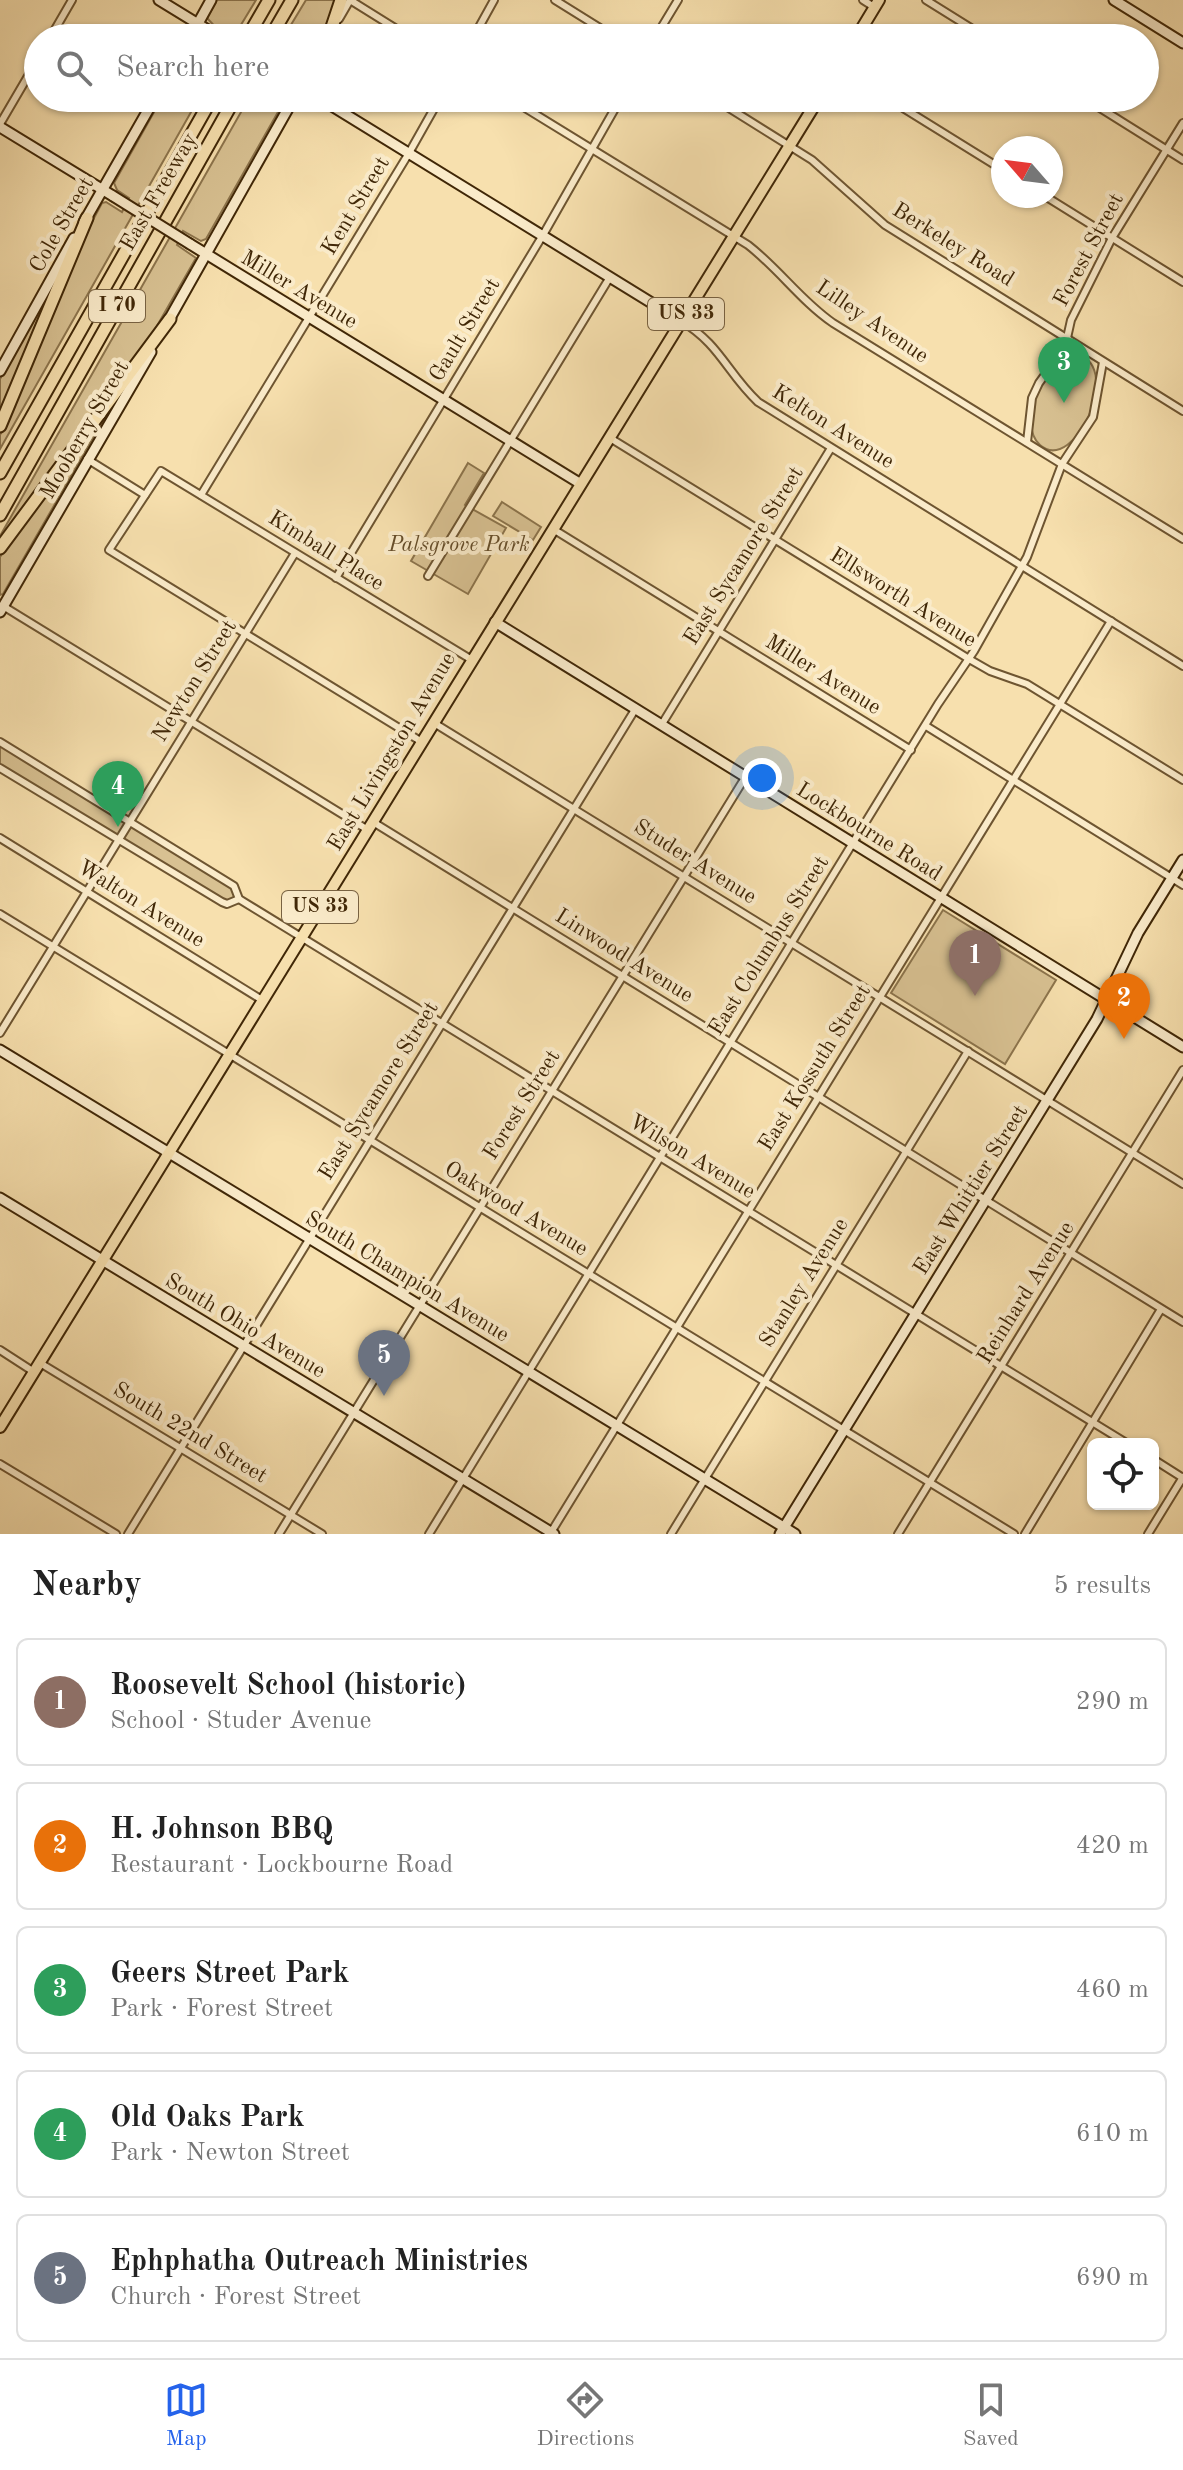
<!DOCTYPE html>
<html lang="en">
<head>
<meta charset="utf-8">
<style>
  body { margin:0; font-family:"Old Standard TT",serif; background:#f2f2f2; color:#222 }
  .controls { position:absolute; right:24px; bottom:24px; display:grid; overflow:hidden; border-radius:12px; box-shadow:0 2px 6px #0004 }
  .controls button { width:72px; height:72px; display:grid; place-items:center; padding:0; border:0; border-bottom:2px solid #e0e0e0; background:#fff; color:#222; font:40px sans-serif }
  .compass { position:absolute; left:991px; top:136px; width:72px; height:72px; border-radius:50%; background:#fff; box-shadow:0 2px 6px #0004; rotate:298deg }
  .you { position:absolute; left:762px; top:778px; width:28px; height:28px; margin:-20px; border:6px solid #fff; border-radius:50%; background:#1a73e8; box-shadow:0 0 0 12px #1a73e833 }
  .badge { display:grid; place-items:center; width:52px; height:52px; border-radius:50%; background:#2563eb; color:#fff; font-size:26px; font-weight:700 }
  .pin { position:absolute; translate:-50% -66px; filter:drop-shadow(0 2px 4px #0008) }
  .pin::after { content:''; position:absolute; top:42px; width:28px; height:24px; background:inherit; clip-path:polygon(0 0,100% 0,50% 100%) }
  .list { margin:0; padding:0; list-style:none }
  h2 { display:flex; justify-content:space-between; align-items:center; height:104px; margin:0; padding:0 32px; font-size:34px }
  h2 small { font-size:26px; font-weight:400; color:#767676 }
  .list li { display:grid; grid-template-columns:52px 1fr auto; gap:24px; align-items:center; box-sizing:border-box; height:128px; margin:0 16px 16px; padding:0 16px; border:2px solid #e0e0e0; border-radius:12px }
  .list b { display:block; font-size:30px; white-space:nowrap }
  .list p { margin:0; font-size:26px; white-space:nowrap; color:#767676 }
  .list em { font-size:26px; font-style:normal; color:#767676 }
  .icon { flex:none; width:44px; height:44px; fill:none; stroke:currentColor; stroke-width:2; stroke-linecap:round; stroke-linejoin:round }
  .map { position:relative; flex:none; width:1183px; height:1534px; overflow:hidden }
  .search { position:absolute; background:#fff; box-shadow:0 2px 6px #0004; left:24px; right:24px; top:24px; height:88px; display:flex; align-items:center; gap:20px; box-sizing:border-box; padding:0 28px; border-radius:44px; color:#767676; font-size:30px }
  .sheet { height:824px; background:#fff }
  nav { display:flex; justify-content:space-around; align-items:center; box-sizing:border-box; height:112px; border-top:2px solid #e0e0e0; background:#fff; font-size:22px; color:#767676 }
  nav a { display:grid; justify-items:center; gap:4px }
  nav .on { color:#2563eb }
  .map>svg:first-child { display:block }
</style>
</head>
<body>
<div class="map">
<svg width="1183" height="1534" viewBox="0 0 1183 1534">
  <rect width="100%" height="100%" fill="#f7e0ae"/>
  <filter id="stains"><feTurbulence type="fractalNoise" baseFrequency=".0025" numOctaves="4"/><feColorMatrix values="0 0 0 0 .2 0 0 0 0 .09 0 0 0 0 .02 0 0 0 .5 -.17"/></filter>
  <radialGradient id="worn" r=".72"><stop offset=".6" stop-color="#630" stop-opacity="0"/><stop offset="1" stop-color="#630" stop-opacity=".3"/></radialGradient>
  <g fill="#d8c192" stroke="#8c744c" stroke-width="2">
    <path d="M217 0H256L233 38H215L219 31 207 18Z"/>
    <path d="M306 0H336L321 38H283Z"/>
    <path d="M162 98H199L0 449V435L71 261 102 203 106 202 122 212 129 198 117 190 114 183Z"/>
    <path d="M249 98H286L206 239 201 241 183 231 177 245 196 258 150 338 3 537 0 536Z"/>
    <path d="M48 295 0 412V379Z"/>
    <path d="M1073 354C1127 360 1075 476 1040 445 1016 424 1044 359 1073 354Z"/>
    <path d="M104 419 3 594 0 595V557Z"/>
    <path d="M468 463 484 473 465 505 506 528 468 594 411 561Z"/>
    <path d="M502 502 541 527 533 540 493 516Z"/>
    <path d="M0 744 235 888 238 899 227 903 0 767Z"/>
    <path d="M943 910 1056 980 1005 1064 891 993Z"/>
  </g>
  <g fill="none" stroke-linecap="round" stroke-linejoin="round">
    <g stroke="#6e5531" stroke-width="10">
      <g id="street">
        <path d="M350 0 411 38"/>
        <path d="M555 0 616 38"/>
        <path d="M863 0 874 7"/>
        <path d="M926 0 987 38"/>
        <path d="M339 19 350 0"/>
        <path d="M50 38 72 0"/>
        <path d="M473 38 494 0"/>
        <path d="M655 38 678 0"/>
        <path d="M509 98 748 245C779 269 801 301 833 323L1183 539"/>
        <path d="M713 98 812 160 885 225 1183 411"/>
        <path d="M887 98 1003 170"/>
        <path d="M1084 98 1183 160"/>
        <path d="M0 124 38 59"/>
        <path d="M1045 196 1183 282"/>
        <path d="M681 321C720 344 727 373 758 402L1183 666"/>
        <path d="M610 438 969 659 990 671 1027 684 1183 780"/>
        <path d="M1027 442 1032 398 1039 383 1065 347 1071 320 1112 238 1183 123"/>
        <path d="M87 459 145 495"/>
        <path d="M201 495 409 153 440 98"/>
        <path d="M553 529 911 750"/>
        <path d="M428 576 610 277"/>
        <path d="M336 578 543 235 621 98"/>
        <path d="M3 606 368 830"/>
        <path d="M434 723 1183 1184"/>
        <path d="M662 724 831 448"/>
        <path d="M926 726 1183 885"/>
        <path d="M0 742 234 886 239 899 1128 1444"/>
        <path d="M422 742 109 550 161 471 472 660"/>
        <path d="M0 768 222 902 227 904 239 899"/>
        <path d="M373 822 1183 1322"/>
        <path d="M0 838 262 1000"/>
        <path d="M0 914 1014 1534"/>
        <path d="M0 1033 295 553"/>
        <path d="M0 1350 34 1372"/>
        <path d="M40 1363 322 1534"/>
        <path d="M1153 1459 1183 1478"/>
        <path d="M0 1464 116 1534"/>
        <path d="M128 1534 636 708"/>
        <path d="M279 1534 746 776"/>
        <path d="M429 1534 938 704 974 651 1027 557 1062 464 1093 417 1103 362"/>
        <path d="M550 1534 1111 621"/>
        <path d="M671 1534 968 1051"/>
        <path d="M898 1534 1183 1070"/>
        <path d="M1025 1534 1161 1309"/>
        <path d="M1148 1534 1183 1477"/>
      </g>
    </g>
    <g stroke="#402707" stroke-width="13">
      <g id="secondary">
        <path d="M159 0 221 38"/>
        <path d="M1114 0 1183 43"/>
        <path d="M190 38 211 0"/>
        <path d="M319 98 681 321"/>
        <path d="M0 127 113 196"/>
        <path d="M84 222 155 98"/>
        <path d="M190 244 581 484"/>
        <path d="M166 325 294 98"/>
        <path d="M0 371 74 238"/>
        <path d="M0 612 151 352"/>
        <path d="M495 622 1183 1047"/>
        <path d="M0 1050 795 1534"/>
        <path d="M0 1198 554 1534"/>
        <path d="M780 1534 1097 1019 1138 933 1183 860"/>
      </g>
    </g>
    <g stroke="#402707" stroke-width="14">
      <g id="primary">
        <path d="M856 38 879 0"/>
        <path d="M0 1427 819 98"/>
      </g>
    </g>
    <g stroke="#402707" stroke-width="15">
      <g id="highway">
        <path d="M329 36 341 0"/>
        <path d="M247 38 269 0"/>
        <path d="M270 38 292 0"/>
        <path d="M0 426 87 218"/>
        <path d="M0 473 212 98"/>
        <path d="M0 515 235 98"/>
        <path d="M0 548 170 319"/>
      </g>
    </g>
    <use href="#street" stroke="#faebca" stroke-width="6"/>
    <use href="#secondary" stroke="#faebca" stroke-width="9"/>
    <use href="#primary" stroke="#f7e0ae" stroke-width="10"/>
    <use href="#highway" stroke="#f7e0ae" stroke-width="11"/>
    <g stroke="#402707" stroke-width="13" stroke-linecap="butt">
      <path id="secondary-bridge" d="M113 196 190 244"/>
    </g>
    <use href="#secondary-bridge" stroke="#faebca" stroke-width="9"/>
  </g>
  <g text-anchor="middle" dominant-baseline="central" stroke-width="8" stroke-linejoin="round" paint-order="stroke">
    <g fill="#faebca" stroke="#786242" stroke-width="2">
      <rect x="89" y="290" width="56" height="32" rx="6"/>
      <rect x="648" y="298" width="76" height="32" rx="6"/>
      <rect x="282" y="891" width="76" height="32" rx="6"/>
    </g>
    <g font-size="20" font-weight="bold" fill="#402707">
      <text x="117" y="306">I 70</text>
      <text x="686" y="314">US 33</text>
      <text x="320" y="907">US 33</text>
    </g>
    <g font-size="22" fill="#402707" stroke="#faebca">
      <text transform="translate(159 192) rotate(-60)">East Freeway</text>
      <text transform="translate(356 206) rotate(-59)">Kent Street</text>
      <text transform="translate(62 225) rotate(-60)">Cole Street</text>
      <text transform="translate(953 245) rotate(32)">Berkeley Road</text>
      <text transform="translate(1089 250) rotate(-62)">Forest Street</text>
      <text transform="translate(299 290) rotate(31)">Miller Avenue</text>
      <text transform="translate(872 322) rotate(34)">Lilley Avenue</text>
      <text transform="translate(465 330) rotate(-59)">Gault Street</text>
      <text transform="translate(833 427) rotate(32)">Kelton Avenue</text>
      <text transform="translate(85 430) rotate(-60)">Mooberry Street</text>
      <text transform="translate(326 551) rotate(32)">Kimball Place</text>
      <text transform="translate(744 556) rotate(-58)">East Sycamore Street</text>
      <text transform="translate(903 598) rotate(32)">Ellsworth Avenue</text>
      <text transform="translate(823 675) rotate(32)">Miller Avenue</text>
      <text transform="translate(195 681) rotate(-58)">Newton Street</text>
      <text transform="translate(392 752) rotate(-59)">East Livingston Avenue</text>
      <text transform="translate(869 832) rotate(32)">Lockbourne Road</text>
      <text transform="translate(695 862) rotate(32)">Studer Avenue</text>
      <text transform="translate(141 904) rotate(32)">Walton Avenue</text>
      <text transform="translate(769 946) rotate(-58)">East Columbus Street</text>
      <text transform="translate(624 956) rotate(32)">Linwood Avenue</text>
      <text transform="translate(815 1068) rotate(-58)">East Kossuth Street</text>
      <text transform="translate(379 1091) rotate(-58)">East Sycamore Street</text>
      <text transform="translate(522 1105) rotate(-58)">Forest Street</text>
      <text transform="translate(692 1157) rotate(31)">Wilson Avenue</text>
      <text transform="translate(971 1190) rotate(-58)">East Whittier Street</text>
      <text transform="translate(516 1209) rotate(31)">Oakwood Avenue</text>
      <text transform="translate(407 1277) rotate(31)">South Champion Avenue</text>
      <text transform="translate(804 1283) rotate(-58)">Stanley Avenue</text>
      <text transform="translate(1026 1293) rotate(-58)">Reinhard Avenue</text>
      <text transform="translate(245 1326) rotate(31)">South Ohio Avenue</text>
      <text transform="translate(190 1433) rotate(31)">South 22nd Street</text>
    </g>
    <g font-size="22" font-style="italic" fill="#664e2a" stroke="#faebca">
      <text x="459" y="545">Palsgrove Park</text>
    </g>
  </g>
  <rect width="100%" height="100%" filter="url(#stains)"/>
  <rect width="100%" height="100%" fill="url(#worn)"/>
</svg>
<div class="controls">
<button><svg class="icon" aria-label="locate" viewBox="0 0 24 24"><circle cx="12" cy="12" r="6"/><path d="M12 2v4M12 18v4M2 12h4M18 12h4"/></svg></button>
</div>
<svg class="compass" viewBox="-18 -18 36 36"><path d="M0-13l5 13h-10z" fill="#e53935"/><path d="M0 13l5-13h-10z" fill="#767676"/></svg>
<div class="you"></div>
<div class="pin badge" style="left:975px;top:996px;background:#8d6e63">1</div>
<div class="pin badge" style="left:1124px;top:1039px;background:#e8710a">2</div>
<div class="pin badge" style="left:1064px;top:403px;background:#2e9e5b">3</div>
<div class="pin badge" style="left:118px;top:827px;background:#2e9e5b">4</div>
<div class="pin badge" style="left:384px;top:1396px;background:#6b7280">5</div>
<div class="search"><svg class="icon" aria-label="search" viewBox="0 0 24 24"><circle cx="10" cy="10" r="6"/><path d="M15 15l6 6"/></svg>Search here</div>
</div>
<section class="sheet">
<h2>Nearby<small>5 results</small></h2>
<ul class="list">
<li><span class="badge" style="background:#8d6e63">1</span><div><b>Roosevelt School (historic)</b><p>School · Studer Avenue</p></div><em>290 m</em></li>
<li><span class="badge" style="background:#e8710a">2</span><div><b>H. Johnson BBQ</b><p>Restaurant · Lockbourne Road</p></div><em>420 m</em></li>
<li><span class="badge" style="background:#2e9e5b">3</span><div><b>Geers Street Park</b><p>Park · Forest Street</p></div><em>460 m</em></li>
<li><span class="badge" style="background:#2e9e5b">4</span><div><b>Old Oaks Park</b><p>Park · Newton Street</p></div><em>610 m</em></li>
<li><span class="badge" style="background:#6b7280">5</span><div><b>Ephphatha Outreach Ministries</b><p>Church · Forest Street</p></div><em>690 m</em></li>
</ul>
</section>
<nav>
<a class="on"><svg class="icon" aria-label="map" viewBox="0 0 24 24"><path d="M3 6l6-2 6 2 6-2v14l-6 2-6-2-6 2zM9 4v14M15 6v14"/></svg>Map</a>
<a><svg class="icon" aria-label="directions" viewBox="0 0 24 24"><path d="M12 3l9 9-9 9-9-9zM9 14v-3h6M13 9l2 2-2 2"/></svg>Directions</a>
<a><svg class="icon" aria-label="saved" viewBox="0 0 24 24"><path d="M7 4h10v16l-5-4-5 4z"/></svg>Saved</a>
</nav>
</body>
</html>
